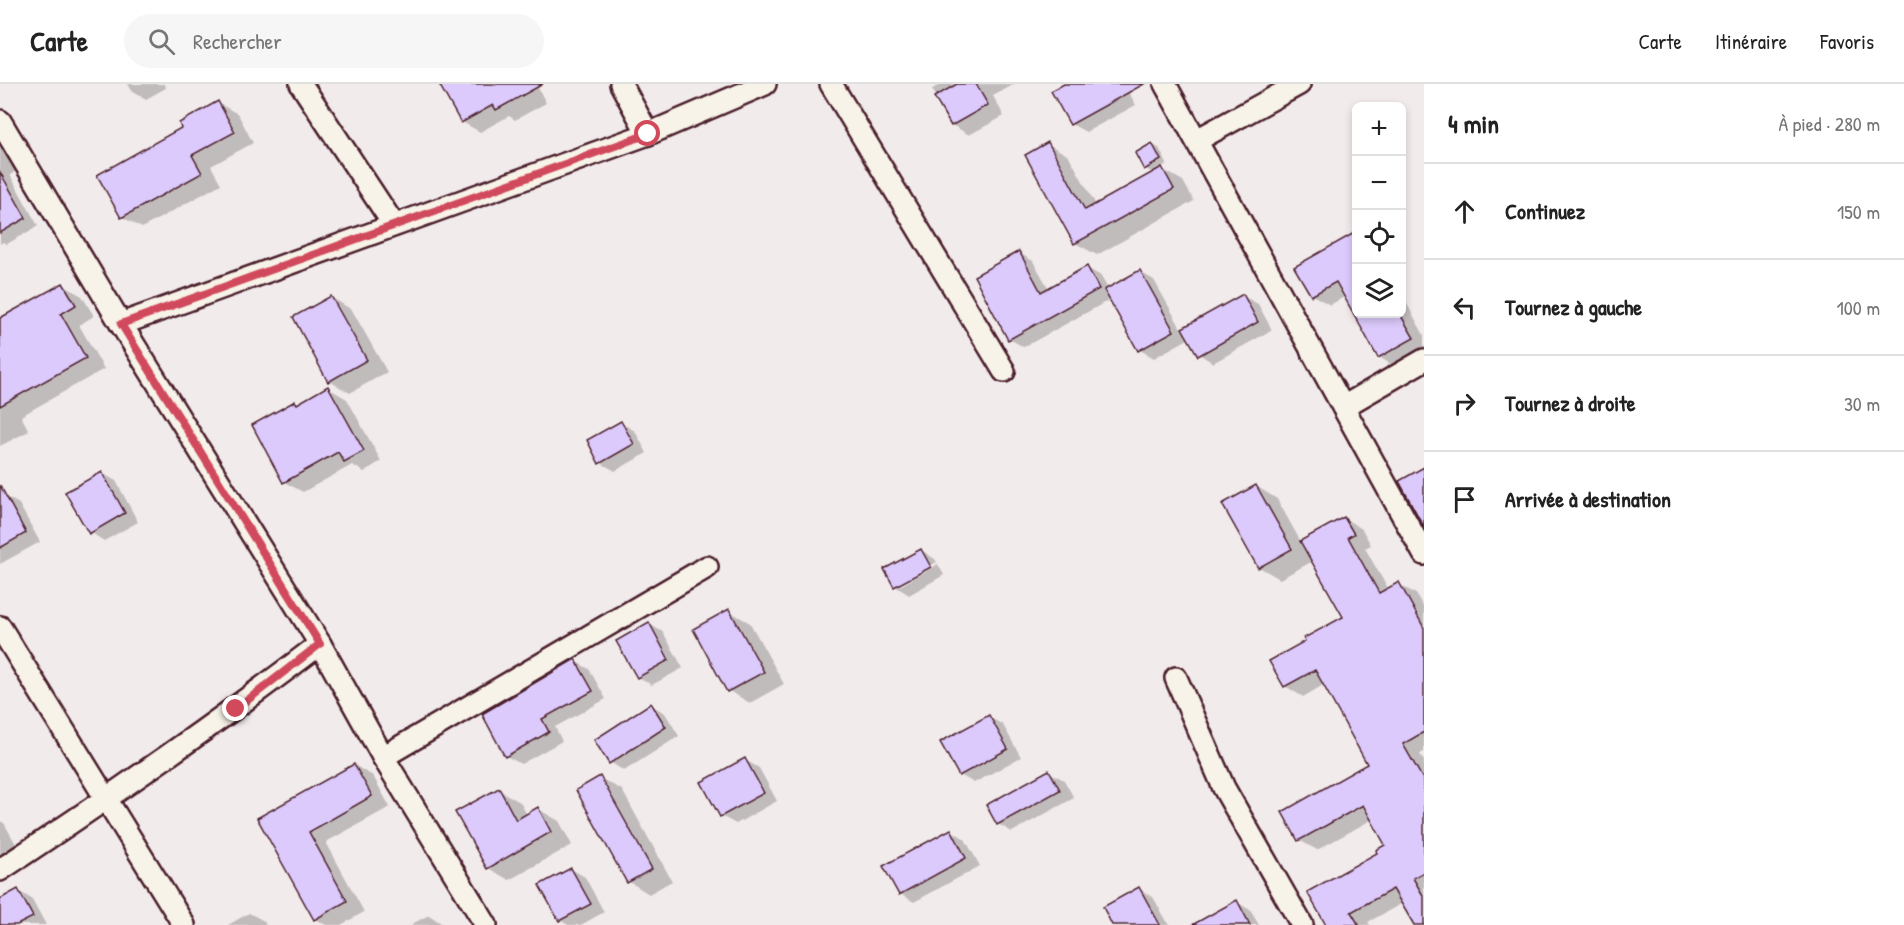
<!DOCTYPE html>
<html lang="fr">
<head>
<meta charset="utf-8">
<style>
  body { margin:0; font-family:"Patrick Hand",sans-serif; background:#f6f6f6; color:#222 }
  .controls { position:absolute; right:18px; top:18px; display:grid; overflow:hidden; border-radius:9px; box-shadow:0 3px 9px #0003 }
  .controls button { width:54px; height:54px; display:grid; place-items:center; padding:0; border:0; border-bottom:2px solid #e0e0e0; background:#fff; color:#222; font:30px sans-serif }
  .stop { position:absolute; width:18px; height:18px; margin:-14px; border:4px solid #d1495b; border-radius:50%; background:#fff }
  .stop.end { background:#d1495b; border-color:#fff; box-shadow:0 2px 6px #0008 }
  .list { margin:0; padding:0; list-style:none }
  h2 { display:flex; justify-content:space-between; align-items:center; height:78px; margin:0; padding:0 24px; font-size:26px }
  h2 small { font-size:20px; font-weight:400; color:#767676 }
  .list li { display:grid; grid-template-columns:39px 1fr auto; gap:18px; align-items:center; box-sizing:border-box; height:96px; padding:0 24px; border-top:2px solid #e0e0e0 }
  .list b { display:block; font-size:22px; white-space:nowrap }
  .list em { font-size:20px; font-style:normal; color:#767676 }
  .icon { flex:none; width:33px; height:33px; fill:none; stroke:currentColor; stroke-width:2; stroke-linecap:round; stroke-linejoin:round }
  .map { position:relative; flex:none; width:1424px; height:841px; overflow:hidden }
  header { display:flex; align-items:center; gap:36px; box-sizing:border-box; height:84px; padding:0 30px; background:#fff; border-bottom:2px solid #e0e0e0 }
  header strong { font-size:28px }
  nav { display:flex; gap:33px; margin-inline-start:auto; font-size:21px }
  .search { width:420px; height:54px; background:#f6f6f6; display:flex; align-items:center; gap:15px; box-sizing:border-box; padding:0 21px; border-radius:33px; color:#767676; font-size:22px }
  main { display:flex }
  aside { flex:1; background:#fff }
  .map>svg:first-child { display:block }
</style>
</head>
<body>
<header>
<strong>Carte</strong>
<div class="search"><svg class="icon" aria-label="search" viewBox="0 0 24 24"><circle cx="10" cy="10" r="6"/><path d="M15 15l6 6"/></svg>Rechercher</div>
<nav><a>Carte</a><a>Itinéraire</a><a>Favoris</a></nav>
</header>
<main>
<div class="map">
<svg width="1424" height="841" viewBox="0 0 1424 841">
  <rect width="100%" height="100%" fill="#f2ebec"/>
  <filter id="ink" filterUnits="userSpaceOnUse"><feTurbulence type="fractalNoise" baseFrequency=".0167" numOctaves="2"/><feDisplacementMap in="SourceGraphic" scale="12" xChannelSelector="R" yChannelSelector="G"/><feConvolveMatrix kernelMatrix="1 2 1 2 8 2 1 2 1" color-interpolation-filters="sRGB"/></filter>
  <g filter="url(#ink)">
    <g fill="#0003" fill-rule="evenodd">
      <path d="M128 0H164L166 4 146 15 132 7Z"/>
      <path d="M441 0H536L546 19 515 36 509 32 480 48 462 38Z"/>
      <path d="M942 0H1015L993 12 1004 32 969 51 952 41 932 5Z"/>
      <path d="M1067 0H1124L1136 21 1086 48 1071 40 1053 8Z"/>
      <path d="M218 19 238 30 253 59 211 82 221 100 142 144 122 133 183 44Z"/>
      <path d="M1048 60 1069 72 1096 121 1154 89 1145 85 1152 61 1159 64 1167 80 1160 84 1183 97 1194 117 1097 171 1075 159Z"/>
      <path d="M0 63 10 69 19 85 10 91 38 142 7 160 3 158 0 160Z"/>
      <path d="M1354 151 1356 153V230H1402V211L1424 251V269L1397 284 1379 273 1346 212 1330 221 1312 211Z"/>
      <path d="M1019 169 1033 177 1049 205 1087 184 1101 192 1108 205 1140 188 1154 196 1182 246 1243 212 1258 220 1272 246 1213 279 1199 270 1190 254 1154 274 1140 266 1111 215 1024 263 1009 255Z"/>
      <path d="M63 201 82 212 94 232 79 241 104 285 21 332 29 347 0 362V236Z"/>
      <path d="M331 213 352 226 387 288 350 309 329 297Z"/>
      <path d="M328 304 347 315 381 377 364 388 352 381 303 408 284 398 295 318 299 320Z"/>
      <path d="M621 339 635 347 647 369 615 387 601 379Z"/>
      <path d="M102 389 116 397 138 438 104 457 90 448Z"/>
      <path d="M1256 402 1277 415 1301 458 1344 434 1362 445 1371 461 1365 464 1388 505 1398 500 1416 510 1424 524V668L1420 670 1424 677V841H1415L1403 819 1368 838 1370 841H1327L1379 770 1387 762 1373 735 1317 766 1299 756 1370 681 1325 600 1303 613 1285 602 1345 533 1313 477 1280 495 1259 483Z"/>
      <path d="M5 412 19 420 40 458 0 480V414Z"/>
      <path d="M921 466 935 475 944 491 909 511 895 502ZM937 478 938 480 900 502V498Z"/>
      <path d="M729 527 750 539 784 600 750 619 729 607 695 546Z"/>
      <path d="M649 540 663 548 683 584 652 601 638 593Z"/>
      <path d="M575 577 589 585 606 615 555 643 562 657 521 680 506 672Z"/>
      <path d="M651 621 665 629 679 652 624 687 610 678Z"/>
      <path d="M989 633 1003 641 1021 673 974 699 960 691Z"/>
      <path d="M745 676 759 684 777 717 736 740 721 732Z"/>
      <path d="M354 681 373 692 390 723 326 758 364 828 341 841H326L315 835 259 735Z"/>
      <path d="M1049 688 1064 696 1074 714 1012 748 998 740Z"/>
      <path d="M600 694 622 706 672 797 649 810 628 797Z"/>
      <path d="M499 706 520 718 527 731 538 725 559 737 572 761 509 796 488 784Z"/>
      <path d="M0 737 4 739 21 769 0 780Z"/>
      <path d="M951 746 965 755 980 782 914 818 900 810Z"/>
      <path d="M571 785 585 793 604 828 581 841H568L560 836Z"/>
      <path d="M1139 805 1153 813 1169 841H1114Z"/>
      <path d="M18 807 32 815 46 841H5L0 833V817Z"/>
      <path d="M1237 818 1250 826 1259 841H1195Z"/>
      <path d="M249 829 264 837 266 841H228Z"/>
      <path d="M429 831 444 841H410Z"/>
    </g>
    <g fill="#dccafc" stroke="#4a1f2b" stroke-width="1.5">
      <path d="M439 0H543L496 26 493 21 461 39Z"/>
      <path d="M957 0H976L988 21 951 42 934 13Z"/>
      <path d="M1064 0H1144L1070 41 1051 7Z"/>
      <path d="M218 17 235 48 192 71 202 89 121 134 97 91 181 44 179 39Z"/>
      <path d="M1048 58 1085 126 1162 83 1174 105 1074 160 1025 71Z"/>
      <path d="M1152 59 1161 76 1144 86 1135 69Z"/>
      <path d="M0 88 26 134 0 149Z"/>
      <path d="M1356 148V230H1400L1414 254 1378 274 1336 198 1311 212 1294 183Z"/>
      <path d="M1019 167 1041 208 1087 182 1099 205 1008 256 974 192Z"/>
      <path d="M1140 186 1174 247 1138 267 1104 206Z"/>
      <path d="M63 199 76 221 61 230 86 274 0 322V234Z"/>
      <path d="M1243 210 1258 238 1198 272 1182 244Z"/>
      <path d="M331 212 367 276 328 298 293 233Z"/>
      <path d="M328 302 364 367 344 378 338 368 283 399 252 341 295 317 297 320Z"/>
      <path d="M621 337 634 360 599 380 587 356Z"/>
      <path d="M1424 383V443L1399 397Z"/>
      <path d="M102 388 125 429 89 450 65 408Z"/>
      <path d="M0 401 26 449 0 464Z"/>
      <path d="M1256 401 1292 465 1258 484 1222 420Z"/>
      <path d="M1344 433 1354 450 1348 453 1379 509 1399 498 1424 544V648L1403 660 1424 697V788L1413 794 1424 813V841H1414L1393 805 1351 828 1359 841H1326L1307 808 1377 769 1376 766 1385 761 1363 721 1298 757 1282 728 1367 680 1315 586 1284 603 1269 577 1305 557 1304 554 1343 533 1300 457Z"/>
      <path d="M921 465 931 483 894 503 884 485Z"/>
      <path d="M729 525 764 588 727 608 693 545Z"/>
      <path d="M649 538 669 576 637 594 616 557Z"/>
      <path d="M575 575 593 607 542 635 549 648 505 673 482 630Z"/>
      <path d="M651 619 666 643 609 680 594 656Z"/>
      <path d="M989 631 1008 665 959 692 940 658Z"/>
      <path d="M745 674 764 709 720 733 701 698Z"/>
      <path d="M354 680 372 712 309 748 347 817 314 836 257 734Z"/>
      <path d="M1049 686 1060 706 997 741 986 721Z"/>
      <path d="M600 692 652 785 627 799 576 706Z"/>
      <path d="M499 704 516 736 538 723 551 748 487 785 455 728Z"/>
      <path d="M951 745 966 774 899 811 883 782Z"/>
      <path d="M571 784 591 820 559 837 539 801Z"/>
      <path d="M1139 803 1160 841H1112L1103 823Z"/>
      <path d="M18 805 33 833 17 841H0V815Z"/>
      <path d="M1237 816 1250 841H1192Z"/>
    </g>
    <g fill="none" stroke-linecap="round" stroke-linejoin="round">
      <g stroke="#4a1f2b" stroke-width="26">
        <g id="street">
          <path d="M301 0 394 141"/>
          <path d="M621 0 648 50"/>
          <path d="M831 0 1004 287"/>
          <path d="M1165 0 1424 470"/>
          <path d="M0 37 121 240 320 560 383 673 486 841"/>
          <path d="M1197 56 1299 0"/>
          <path d="M121 240 648 50 765 0"/>
          <path d="M1343 323 1424 276"/>
          <path d="M0 543 184 841"/>
          <path d="M1176 594 1224 704 1302 841"/>
          <path d="M383 673 707 483"/>
          <path d="M0 786C109 714 216 640 320 560"/>
        </g>
      </g>
      <use href="#street" stroke="#f7f3e8" stroke-width="21"/>
    </g>
  </g>
  <g fill="none" stroke-linecap="round" stroke-linejoin="round" filter="url(#ink)">
    <path stroke="#d1495b" stroke-width="8" d="M236 625 320 560 121 240 648 50"/>
  </g>
</svg>
<div class="controls">
<button>+</button>
<button>−</button>
<button><svg class="icon" aria-label="locate" viewBox="0 0 24 24"><circle cx="12" cy="12" r="6"/><path d="M12 2v4M12 18v4M2 12h4M18 12h4"/></svg></button>
<button><svg class="icon" aria-label="layers" viewBox="0 0 24 24"><path d="M12 4l9 5-9 5-9-5zM3 14l9 5 9-5"/></svg></button>
</div>
<div class="stop" style="left:648px;top:50px"></div>
<div class="stop end" style="left:236px;top:625px"></div>
</div>
<aside>
<h2>4 min<small>À pied · 280 m</small></h2>
<ul class="list">
<li><svg class="icon" aria-label="ahead" viewBox="0 0 24 24"><path d="M12 20V5M6 11l6-6 6 6"/></svg><div><b>Continuez</b></div><em>150 m</em></li>
<li><svg class="icon" aria-label="left" viewBox="0 0 24 24"><path d="M17 20v-9H6M10 6l-5 5 5 5"/></svg><div><b>Tournez à gauche</b></div><em>100 m</em></li>
<li><svg class="icon" aria-label="right" viewBox="0 0 24 24"><path d="M7 20v-9h11M14 6l5 5-5 5"/></svg><div><b>Tournez à droite</b></div><em>30 m</em></li>
<li><svg class="icon" aria-label="arrive" viewBox="0 0 24 24"><path d="M6 21V4h12l-3 4 3 4H6"/></svg><div><b>Arrivée à destination</b></div></li>
</ul>
</aside>
</main>
</body>
</html>
